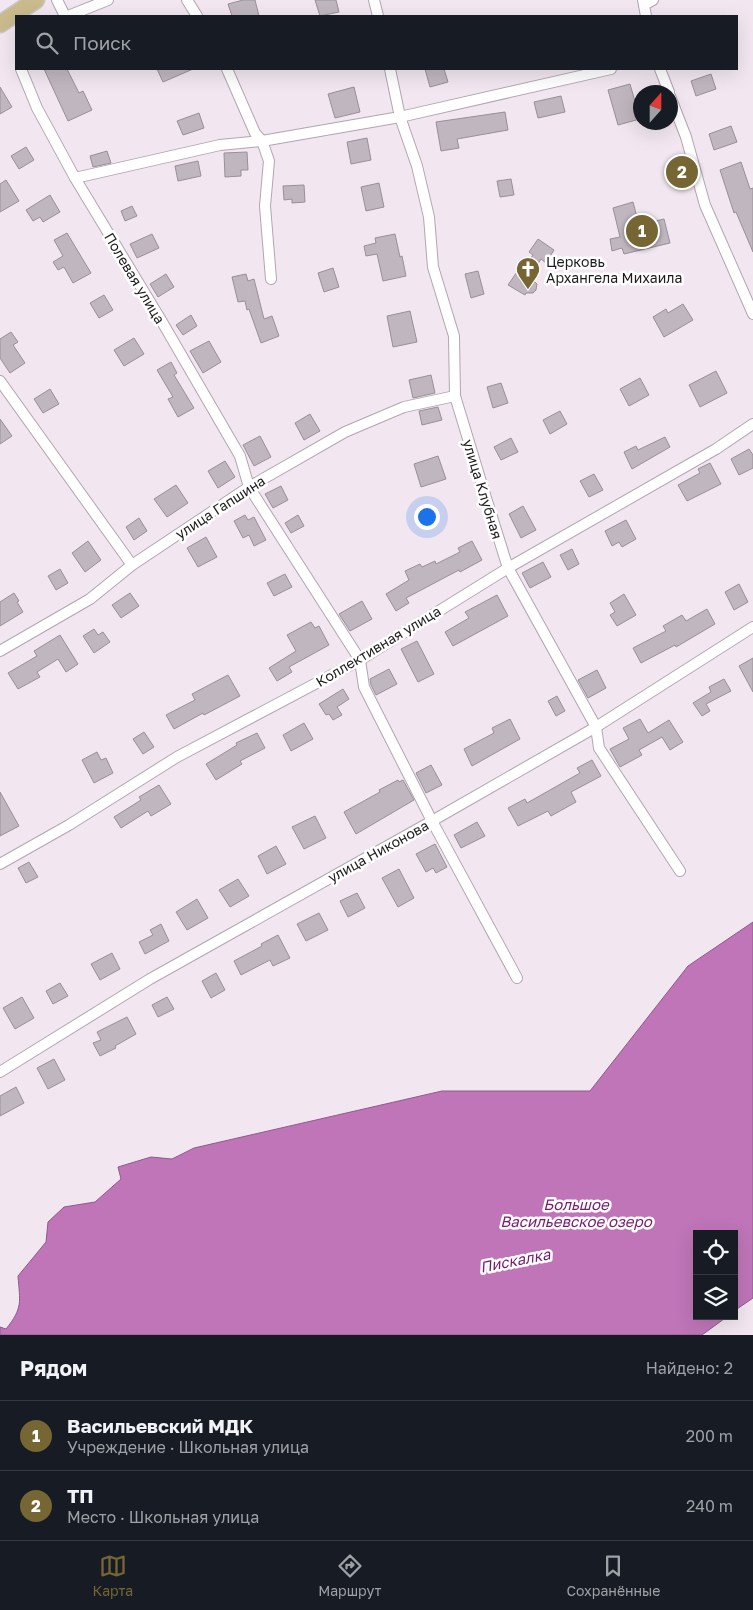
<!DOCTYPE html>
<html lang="ru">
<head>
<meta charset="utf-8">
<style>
  body { margin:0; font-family:"Golos Text",sans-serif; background:#20242c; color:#f1f3f6 }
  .controls { position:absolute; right:15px; bottom:15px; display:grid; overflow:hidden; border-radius:0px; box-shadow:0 5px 20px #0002 }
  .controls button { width:45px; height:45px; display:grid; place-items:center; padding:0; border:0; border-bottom:1px solid #363941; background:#171b24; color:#f1f3f6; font:25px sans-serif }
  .compass { position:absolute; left:633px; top:85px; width:45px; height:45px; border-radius:50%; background:#171b24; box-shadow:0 5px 20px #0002; rotate:21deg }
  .you { position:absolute; left:426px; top:516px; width:18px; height:18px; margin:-12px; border:4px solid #fff; border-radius:50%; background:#1a73e8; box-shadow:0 0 0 8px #1a73e833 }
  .badge { display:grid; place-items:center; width:32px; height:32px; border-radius:50%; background:#756633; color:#fff; font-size:16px; font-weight:700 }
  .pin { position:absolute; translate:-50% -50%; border:2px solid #fff; box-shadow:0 1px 5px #0006 }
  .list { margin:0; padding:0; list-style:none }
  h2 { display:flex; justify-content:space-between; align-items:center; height:65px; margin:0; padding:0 20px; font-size:21px }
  h2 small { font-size:16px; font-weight:400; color:#9ea1a6 }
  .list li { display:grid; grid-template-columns:32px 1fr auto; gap:15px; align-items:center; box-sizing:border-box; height:70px; padding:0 20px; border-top:1px solid #363941 }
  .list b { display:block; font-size:19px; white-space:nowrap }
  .list p { margin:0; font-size:16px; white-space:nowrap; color:#9ea1a6 }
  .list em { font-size:16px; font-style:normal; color:#9ea1a6 }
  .icon { flex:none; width:28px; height:28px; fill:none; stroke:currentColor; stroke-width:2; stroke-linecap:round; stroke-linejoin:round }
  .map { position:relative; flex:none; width:753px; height:1335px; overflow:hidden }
  .search { position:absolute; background:#171b24; box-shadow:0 5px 20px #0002; left:15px; right:15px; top:15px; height:55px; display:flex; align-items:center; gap:12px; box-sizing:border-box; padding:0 18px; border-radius:0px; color:#9ea1a6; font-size:19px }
  .sheet { height:205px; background:#171b24 }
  nav { display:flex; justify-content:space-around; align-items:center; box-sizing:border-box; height:70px; border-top:1px solid #363941; background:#171b24; font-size:14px; color:#9ea1a6 }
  nav a { display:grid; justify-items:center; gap:2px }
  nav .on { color:#756633 }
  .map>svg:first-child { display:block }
</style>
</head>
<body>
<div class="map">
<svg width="753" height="1335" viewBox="0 0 753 1335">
  <rect width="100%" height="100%" fill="#f2e7f0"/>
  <path fill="#bf75b8" stroke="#8f5a8a" d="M753 922V1298L734 1311V1234H697V1316H728L702 1335H0V1327L6 1329C23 1308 20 1302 18 1276L46 1242 48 1222 64 1207 95 1202 121 1179 118 1167 151 1157 172 1159 194 1148 442 1091H590L688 966Z"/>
  <g fill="#c0b6bf" stroke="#998f98">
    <path d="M243 0H255L259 16H232L228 4Z"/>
    <path d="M315 0H336L339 12 320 16Z"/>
    <path d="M44 69H67L79 93 83 91 92 110 68 121Z"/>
    <path d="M157 69H193L163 82Z"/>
    <path d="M425 69H444L448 82 430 87Z"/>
    <path d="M711 74 716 89 696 96 691 81Z"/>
    <path d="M630 84 640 119 618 125 608 90Z"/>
    <path d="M0 87 12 107 0 114Z"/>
    <path d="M354 87 360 112 335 118 328 94Z"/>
    <path d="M561 96 565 112 538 118 534 102Z"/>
    <path d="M505 112 508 130 457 139 459 148 441 151 436 122Z"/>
    <path d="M199 113 204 128 183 135 177 121Z"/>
    <path d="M731 126 737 142 714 150 709 134Z"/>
    <path d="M367 138 371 160 351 164 347 142Z"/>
    <path d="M26 147 34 160 19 169 11 156Z"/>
    <path d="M107 151 111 163 93 167 90 156Z"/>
    <path d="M247 152 248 170H241V176L225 177 224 153Z"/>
    <path d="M198 161 201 176 178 181 175 166Z"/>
    <path d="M741 162 750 189 753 188V252L736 212 734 213 720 170Z"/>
    <path d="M511 179 514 195 500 197 497 181Z"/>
    <path d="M6 180 19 201 0 212V184Z"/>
    <path d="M379 183 384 207 366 211 361 187Z"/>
    <path d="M304 185 305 202 292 203V199L284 200 283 186Z"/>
    <path d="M50 195 60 212 43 222 40 217 33 221 26 210Z"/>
    <path d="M633 202 639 225 664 219 670 243 624 254 622 248 612 251 610 239 620 237 613 208Z"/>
    <path d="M132 206 137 216 125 221 121 211Z"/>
    <path d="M67 233 91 273 73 283 64 267 58 270 53 262 63 256 54 240Z"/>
    <path d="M152 234 159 248 137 258 130 244Z"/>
    <path d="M395 234 400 257 402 256 406 276 383 281 377 254 366 256 364 246 376 243 375 238Z"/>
    <path d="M538 239 554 250 546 263 541 259 530 276 535 279 534 281 537 284 536 290 533 293H526L525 295 508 285 519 269 522 271 533 255 529 252Z"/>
    <path d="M333 268 339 287 324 292 318 273Z"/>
    <path d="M478 271 484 294 471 298 465 274Z"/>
    <path d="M166 274 174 287 158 297 150 284Z"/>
    <path d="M246 274 248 281 254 279 264 319 272 316 279 336 261 343 249 309 247 310 245 301 238 302 232 277Z"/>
    <path d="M104 295 113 310 99 318 90 303Z"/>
    <path d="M683 304 693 320 664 337 653 317 666 309 668 313Z"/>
    <path d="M410 311 417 342 393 347 387 316Z"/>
    <path d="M191 315 197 326 183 335 176 325Z"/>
    <path d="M11 332 18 342 13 345 25 363 10 373 0 358V339Z"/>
    <path d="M134 338 144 354 124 366 114 350Z"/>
    <path d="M209 341 221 362 203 373 190 351Z"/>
    <path d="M171 362 177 373 174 375 194 408 178 417 168 399 173 397 157 370Z"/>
    <path d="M716 371 727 393 700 407 689 385Z"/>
    <path d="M431 375 435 393 413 398 409 380Z"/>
    <path d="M640 378 649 395 629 406 620 389Z"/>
    <path d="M501 383 508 403 493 408 487 387Z"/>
    <path d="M50 389 59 404 43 413 34 399Z"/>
    <path d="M438 407 442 420 422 425 419 411Z"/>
    <path d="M560 411 567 424 550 434 543 420Z"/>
    <path d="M310 414 320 431 304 440 295 423Z"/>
    <path d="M0 419 12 436 0 444Z"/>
    <path d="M260 436 271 457 254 466 243 445Z"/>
    <path d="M665 437 670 447 632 469 624 452 636 446 638 450Z"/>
    <path d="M511 438 518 452 501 460 494 447Z"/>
    <path d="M749 449 753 455V468L739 475 731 459Z"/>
    <path d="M438 456 446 479 421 487 414 464Z"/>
    <path d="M225 461 235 477 218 488 208 471Z"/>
    <path d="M710 463 721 484 687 501 678 485 700 473 698 469Z"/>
    <path d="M594 474 603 490 589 497 580 481Z"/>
    <path d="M176 485 188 503 167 517 154 499Z"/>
    <path d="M281 486 288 500 273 508 265 494Z"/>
    <path d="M523 506 536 530 521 538 509 514Z"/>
    <path d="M245 515 248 520 254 517 266 540 254 546 249 535 243 538 234 521Z"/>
    <path d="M298 515 304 526 291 533 285 523Z"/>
    <path d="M139 518 147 531 134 540 126 527Z"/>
    <path d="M626 520 636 539 622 547 619 542 612 546 605 531Z"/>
    <path d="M206 537 217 557 198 567 187 548Z"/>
    <path d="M88 541 101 560 85 572 72 553Z"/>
    <path d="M472 541 482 560 460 572 459 570 406 598 409 603 396 611 386 594 409 580 405 571 420 564 422 567 435 561 436 564 460 552 458 548Z"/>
    <path d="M572 549 579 564 568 570 560 555Z"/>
    <path d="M543 562 551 577 530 588 522 573Z"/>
    <path d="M60 569 68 583 56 590 48 576Z"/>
    <path d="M285 574 292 587 274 596 267 583Z"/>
    <path d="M739 584 748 602 734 610 725 592Z"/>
    <path d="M14 593 19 601 17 602 23 612 0 626V602Z"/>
    <path d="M130 593 139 606 121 618 112 605Z"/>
    <path d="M624 594 636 615 617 626 610 615 615 612 610 603Z"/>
    <path d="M497 595 508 616 453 646 445 632 469 618 465 612Z"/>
    <path d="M362 601 372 619 350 631 339 614Z"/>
    <path d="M707 609 715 624 676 647 675 645 641 663 633 648 666 631 663 626 682 615 686 621Z"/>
    <path d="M311 622 315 628 319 626 329 645 289 667 292 672 277 681 269 668 296 651 287 635Z"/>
    <path d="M94 629 98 635 103 632 110 642 94 653 83 636Z"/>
    <path d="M60 635 78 664 66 672 58 659 37 672 40 677 18 689 8 673 37 656 34 651Z"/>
    <path d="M417 641 434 674 418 682 401 649Z"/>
    <path d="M753 658V692L739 666Z"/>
    <path d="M389 669 397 684 376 695 371 685 370 679Z"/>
    <path d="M597 670 606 688 588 698 578 680Z"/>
    <path d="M228 675 240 696 204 715 203 713 174 729 166 715 195 700 192 694Z"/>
    <path d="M724 679 731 691 706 704 710 711 702 716 693 703 711 692 709 687Z"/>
    <path d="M343 689 349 699 337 707 342 715 333 720 329 714 326 715 319 704Z"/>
    <path d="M557 696 565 711 556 716 548 701Z"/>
    <path d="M510 719 520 739 472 766 464 749 494 733 492 728Z"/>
    <path d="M640 719 648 733 669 720 683 742 670 750 662 737 639 750 642 755 620 767 610 749 629 739 623 728Z"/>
    <path d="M304 723 313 739 291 751 283 735Z"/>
    <path d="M144 732 154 747 143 754 133 739Z"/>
    <path d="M257 733 265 748 240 761 242 764 216 780 206 764 237 745 236 743Z"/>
    <path d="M97 752 101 760 106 758 113 773 94 783 82 760Z"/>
    <path d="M592 760 601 776 571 792 576 802 551 816 548 811 518 826 508 808 525 799 527 803 580 773 577 768Z"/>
    <path d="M431 765 442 785 426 793 416 773Z"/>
    <path d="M398 780 399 782 403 780 414 800 356 834 344 812 380 792 379 790Z"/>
    <path d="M159 785 171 804 151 816 148 811 121 828 114 817 141 800 139 797Z"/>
    <path d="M0 792 19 826 0 836Z"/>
    <path d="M315 816 326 838 304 849 292 827Z"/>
    <path d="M477 822 485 836 461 848 454 835Z"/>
    <path d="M435 844 447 867 436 873 433 868 426 872 416 854Z"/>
    <path d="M276 846 286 864 267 874 258 856Z"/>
    <path d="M29 862 38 877 26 883 18 868Z"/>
    <path d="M399 869 414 898 398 907 382 878Z"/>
    <path d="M238 879 249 896 230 907 219 890Z"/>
    <path d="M357 893 365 908 348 917 340 901Z"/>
    <path d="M197 899 208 918 187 930 176 912Z"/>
    <path d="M319 913 328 930 306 941 297 924Z"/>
    <path d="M161 924 169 941 145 954 139 942 153 935 150 930Z"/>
    <path d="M278 935 290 958 273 966 270 960 241 975 234 961 262 946 261 944Z"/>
    <path d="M112 953 120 969 100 980 91 964Z"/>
    <path d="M216 973 225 990 211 998 202 981Z"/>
    <path d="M60 983 68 996 53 1004 46 991Z"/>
    <path d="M22 997 34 1018 15 1029 3 1008Z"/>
    <path d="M167 997 174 1009 158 1017 152 1005Z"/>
    <path d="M127 1017 136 1034 115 1046 116 1048 100 1056 93 1043 101 1040 97 1032Z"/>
    <path d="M54 1059 65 1080 48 1089 37 1068Z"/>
    <path d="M16 1087 24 1103 0 1116V1096Z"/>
  </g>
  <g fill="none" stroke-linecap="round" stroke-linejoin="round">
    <g stroke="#b0a6af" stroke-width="12">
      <g id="street">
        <path d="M57 0 65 16"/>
        <path d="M187 0 197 16"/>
        <path d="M374 0 378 16"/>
        <path d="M643 0 646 16"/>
        <path d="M644 5 653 0"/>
        <path d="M68 16 108 0"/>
        <path d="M21 69 37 108 75 178 161 320 240 456 249 487 360 660 364 687 432 821 517 978"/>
        <path d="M227 69 255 133 262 141 269 161 265 206 271 279"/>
        <path d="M390 69 400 117 417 166 429 217 433 267 454 336 455 396 482 485 508 568 596 727 599 748 680 871"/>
        <path d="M660 69 669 92"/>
        <path d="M670 96 686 137 705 205 753 314"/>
        <path d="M75 178 220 145 262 141 400 117 611 69"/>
        <path d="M0 381 132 565"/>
        <path d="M0 651 90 599 132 565 249 487 345 432 404 407 455 396"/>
        <path d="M0 864 69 825 177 757 360 660 508 568 716 449 753 424"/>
        <path d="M0 1072 150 979 432 821 596 727 753 627"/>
      </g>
    </g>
    <g stroke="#c9c8c9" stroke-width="19">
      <path id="primary" d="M0 24 36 0"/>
    </g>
    <use href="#street" stroke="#fff" stroke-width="10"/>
    <use href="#primary" stroke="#c9bb8c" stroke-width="16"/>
  </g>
  <defs>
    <g id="church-pin" transform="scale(1.25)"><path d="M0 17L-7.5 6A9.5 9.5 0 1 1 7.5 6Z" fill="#756633" stroke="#fff"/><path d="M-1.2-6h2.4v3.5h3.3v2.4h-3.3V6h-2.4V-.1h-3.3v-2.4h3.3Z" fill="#fff"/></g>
  </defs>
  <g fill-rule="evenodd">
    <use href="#church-pin" x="528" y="269"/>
  </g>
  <g text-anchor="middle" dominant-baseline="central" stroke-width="5" stroke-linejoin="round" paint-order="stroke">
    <g font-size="14" fill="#1e1a1d" stroke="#fff" text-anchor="start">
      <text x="546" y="261">Церковь<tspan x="546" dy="16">Архангела Михаила</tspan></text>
    </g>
    <g font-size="14" fill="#1e1a1d" stroke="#fff">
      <text transform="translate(135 278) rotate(59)">Полевая улица</text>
      <text transform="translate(483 489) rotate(73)">улица Клубная</text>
      <text transform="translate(220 507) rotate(-33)">улица Гапшина</text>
      <text transform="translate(378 646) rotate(-31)">Коллективная улица</text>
      <text transform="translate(378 851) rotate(-29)">улица Никонова</text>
    </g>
    <g font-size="15" font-style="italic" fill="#751b70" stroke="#fff">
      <text x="576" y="1204">Большое<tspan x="576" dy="17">Васильевское озеро</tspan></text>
      <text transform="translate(515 1260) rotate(-11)">Пискалка</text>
    </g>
  </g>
</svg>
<div class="controls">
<button><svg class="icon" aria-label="locate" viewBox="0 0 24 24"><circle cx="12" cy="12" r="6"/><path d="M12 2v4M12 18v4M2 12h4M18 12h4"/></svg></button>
<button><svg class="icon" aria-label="layers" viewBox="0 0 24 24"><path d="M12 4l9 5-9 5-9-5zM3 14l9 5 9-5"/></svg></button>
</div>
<svg class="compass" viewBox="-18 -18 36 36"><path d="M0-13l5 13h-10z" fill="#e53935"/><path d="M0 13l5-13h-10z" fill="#9ea1a6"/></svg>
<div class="you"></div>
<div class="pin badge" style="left:642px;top:231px">1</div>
<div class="pin badge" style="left:682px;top:172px">2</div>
<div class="search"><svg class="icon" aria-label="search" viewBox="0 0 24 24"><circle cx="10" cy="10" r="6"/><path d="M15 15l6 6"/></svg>Поиск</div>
</div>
<section class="sheet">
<h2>Рядом<small>Найдено: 2</small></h2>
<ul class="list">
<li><span class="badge">1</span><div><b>Васильевский МДК</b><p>Учреждение · Школьная улица</p></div><em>200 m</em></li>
<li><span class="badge">2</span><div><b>ТП</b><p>Место · Школьная улица</p></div><em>240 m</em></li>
</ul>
</section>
<nav>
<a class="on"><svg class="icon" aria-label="map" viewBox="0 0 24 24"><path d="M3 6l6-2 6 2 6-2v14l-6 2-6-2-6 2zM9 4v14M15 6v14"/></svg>Карта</a>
<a><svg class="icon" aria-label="directions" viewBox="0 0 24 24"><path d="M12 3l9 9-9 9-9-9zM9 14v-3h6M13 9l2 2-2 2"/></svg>Маршрут</a>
<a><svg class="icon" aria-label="saved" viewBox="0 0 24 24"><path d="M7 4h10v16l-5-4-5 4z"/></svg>Сохранённые</a>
</nav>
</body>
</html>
